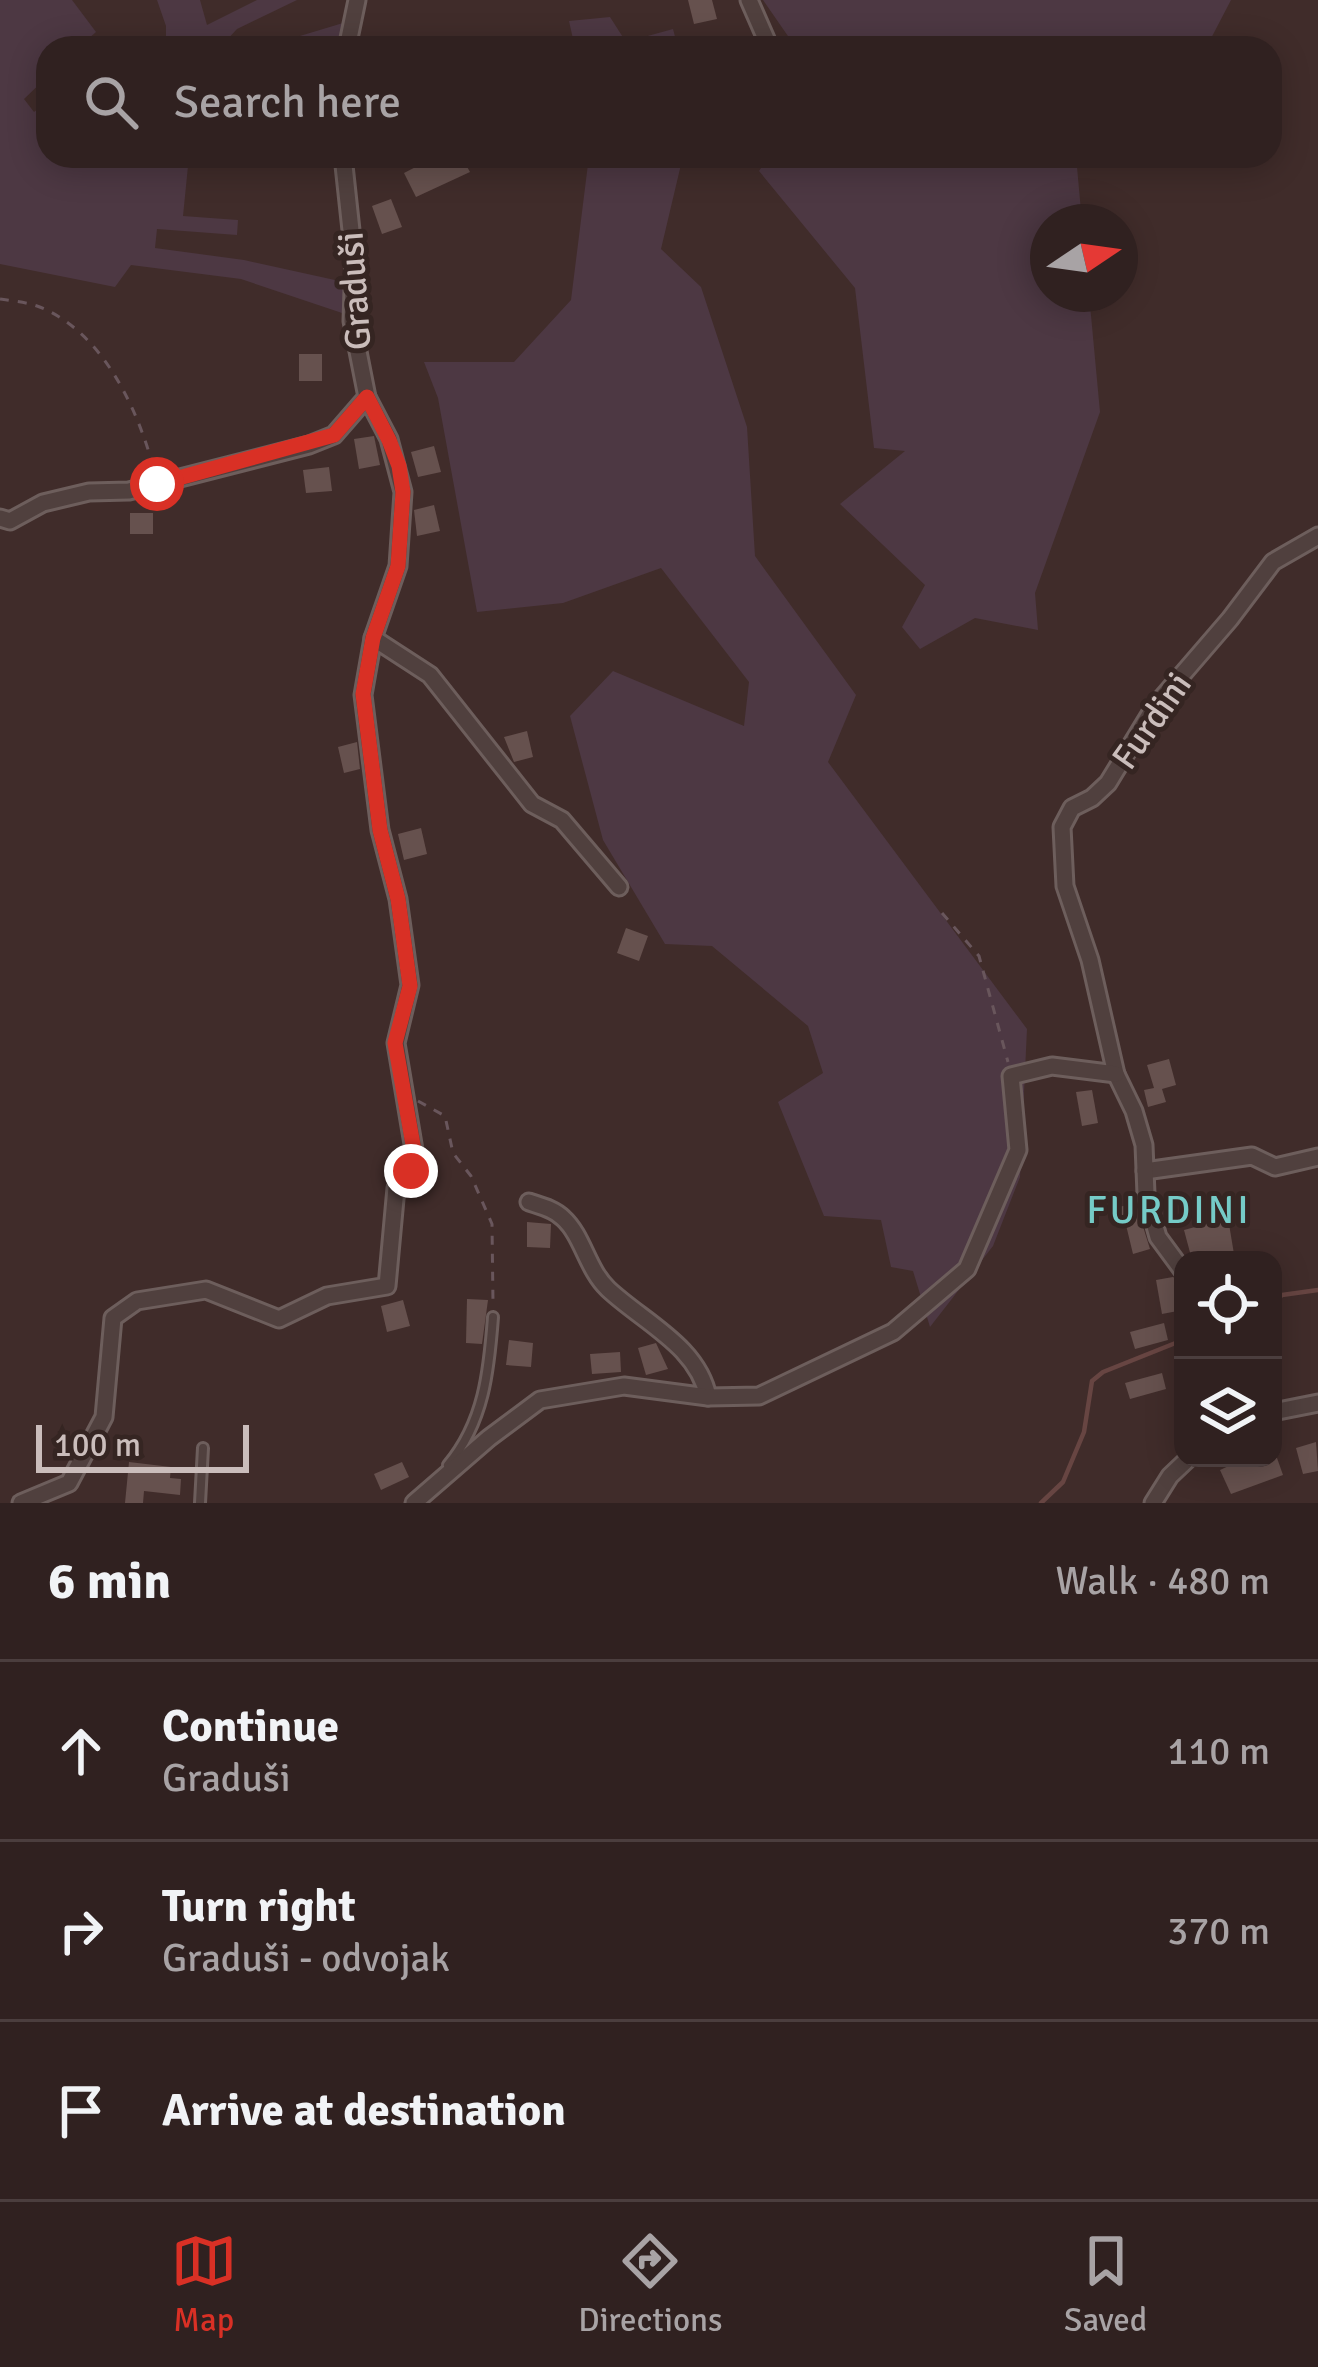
<!DOCTYPE html>
<html lang="en">
<head>
<meta charset="utf-8">
<style>
  body { margin:0; font-family:Signika,sans-serif; background:#3c2e2d; color:#f1f3f6 }
  .controls { position:absolute; right:36px; bottom:36px; display:grid; overflow:hidden; border-radius:24px; box-shadow:0 6px 30px #0003 }
  .controls button { width:108px; height:108px; display:grid; place-items:center; padding:0; border:0; border-bottom:3px solid #4b3e3e; background:#302120; color:#f1f3f6; font:60px sans-serif }
  .compass { position:absolute; left:1030px; top:204px; width:108px; height:108px; border-radius:50%; background:#302120; box-shadow:0 6px 30px #0003; rotate:77deg }
  .scale { position:absolute; left:36px; bottom:30px; width:213px; box-sizing:border-box; padding-left:12px; border:6px solid #cabdbb; border-top:0; font-size:33px; line-height:42px; white-space:nowrap; color:#cabdbb; -webkit-text-stroke:9px #352522; paint-order:stroke }
  .stop { position:absolute; width:36px; height:36px; margin:-27px; border:9px solid #d93025; border-radius:50%; background:#fff }
  .stop.end { background:#d93025; border-color:#fff; box-shadow:0 3px 12px #0008 }
  .list { margin:0; padding:0; list-style:none }
  h2 { display:flex; justify-content:space-between; align-items:center; height:156px; margin:0; padding:0 48px; font-size:51px }
  h2 small { font-size:39px; font-weight:400; color:#a8a3a5 }
  .list li { display:grid; grid-template-columns:78px 1fr auto; gap:36px; align-items:center; box-sizing:border-box; height:180px; padding:0 48px; border-top:3px solid #4b3e3e }
  .list b { display:block; font-size:45px; white-space:nowrap }
  .list p { margin:0; font-size:39px; white-space:nowrap; color:#a8a3a5 }
  .list em { font-size:39px; font-style:normal; color:#a8a3a5 }
  .icon { flex:none; width:66px; height:66px; fill:none; stroke:currentColor; stroke-width:2; stroke-linecap:round; stroke-linejoin:round }
  .map { position:relative; flex:none; width:1318px; height:1503px; overflow:hidden }
  .search { position:absolute; background:#302120; box-shadow:0 6px 30px #0003; left:36px; right:36px; top:36px; height:132px; display:flex; align-items:center; gap:30px; box-sizing:border-box; padding:0 42px; border-radius:36px; color:#a8a3a5; font-size:45px }
  .sheet { height:696px; background:#302120 }
  nav { display:flex; justify-content:space-around; align-items:center; box-sizing:border-box; height:168px; border-top:3px solid #4b3e3e; background:#302120; font-size:33px; color:#a8a3a5 }
  nav a { display:grid; justify-items:center; gap:6px }
  nav .on { color:#d93025 }
  .map>svg:first-child { display:block }
</style>
</head>
<body>
<div class="map">
<svg width="1318" height="1503" viewBox="0 0 1318 1503">
  <rect width="100%" height="100%" fill="#402c2a"/>
  <g fill="#4d3843">
    <path d="M0 0H72L96 32 78 48H48V76L24 99 34 112 39 108 48 118V156H189L183 216 238 220 237 235 157 229 155 248 244 260 344 282 342 313 241 279 131 265 115 287 0 264Z"/>
    <path d="M157 0H200L207 25 257 0H297L237 29 224 43 227 48H159L166 43V26Z"/>
    <path d="M763 0H1231L1206 48H792L790 39Z"/>
    <path d="M610 17 626 42 673 29 678 48H575L569 21Z"/>
    <path d="M343 23 342 48H260Z"/>
    <path d="M589 156H683L661 249 701 287 747 427 755 556 856 695 828 762 1027 1029 1020 1177 993 1246 930 1327 913 1271 891 1267 881 1220 824 1216 778 1102 823 1073 808 1026 712 946 665 944 603 840 570 716 613 671 744 726 749 682 661 568 563 603 477 612 438 398 424 362H514L571 300Z"/>
    <path d="M769 156H1076L1082 222H1048V294H1089L1100 412 1035 593 1038 630 975 618 920 649 902 627 925 585 840 504 905 451 874 448 855 288 759 171Z"/>
  </g>
  <g fill="none" stroke-linecap="round" stroke-linejoin="round">
    <g stroke="#674542" stroke-width="4.5">
      <path d="M1273 1303 1282 1295 1318 1290"/>
      <path d="M1041 1503 1063 1482 1084 1432 1092 1381 1103 1372 1183 1340"/>
    </g>
  </g>
  <g fill="#66514e">
    <path d="M688 0H712L717 19 694 24Z"/>
    <path d="M437 156H461L470 172 416 197 404 173Z"/>
    <path d="M391 199 402 227 382 234 372 206Z"/>
    <rect x="299" y="354" width="23" height="27"/>
    <path d="M374 436 380 465 359 469 354 439Z"/>
    <path d="M434 446 441 472 418 477 411 452Z"/>
    <path d="M329 467 332 491 306 493 303 470Z"/>
    <path d="M434 505 440 531 417 536 414 510Z"/>
    <rect x="130" y="513" width="23" height="21"/>
    <path d="M527 731 533 757 514 762 504 737Z"/>
    <path d="M357 742 360 769 344 773 338 747Z"/>
    <path d="M421 828 427 854 404 860 398 834Z"/>
    <path d="M626 928 648 936 639 961 617 953Z"/>
    <path d="M1169 1059 1176 1085 1162 1089 1166 1102 1148 1107 1144 1090 1154 1088 1147 1065Z"/>
    <path d="M1092 1090 1098 1123 1082 1126 1076 1092Z"/>
    <path d="M1136 1204 1150 1249 1133 1254 1126 1225 1115 1227 1111 1208Z"/>
    <path d="M1228 1218 1235 1260H1192L1184 1230Z"/>
    <path d="M527 1222 551 1224 550 1248 527 1247Z"/>
    <path d="M1173 1277 1183 1283V1310L1162 1314 1156 1280Z"/>
    <path d="M467 1299 488 1300 482 1344 466 1343Z"/>
    <path d="M403 1300 410 1326 387 1332 381 1306Z"/>
    <path d="M1164 1323 1168 1340 1135 1349 1130 1332Z"/>
    <path d="M509 1340 533 1343 531 1367 506 1365Z"/>
    <path d="M656 1343 668 1369 646 1375 638 1348Z"/>
    <path d="M620 1352 621 1372 592 1374 590 1354Z"/>
    <path d="M1162 1373 1166 1389 1130 1399 1125 1383Z"/>
    <path d="M1316 1442 1318 1471 1303 1474 1296 1448Z"/>
    <path d="M1246 1458H1277L1283 1475 1231 1494 1220 1470Z"/>
    <path d="M129 1462 171 1467 170 1478 181 1479 180 1495 144 1491 143 1503H125Z"/>
    <path d="M402 1462 409 1477 381 1490 374 1474Z"/>
  </g>
  <g fill="none" stroke-linecap="round" stroke-linejoin="round">
    <g stroke="#6d5e5c" stroke-width="14">
      <g id="service">
        <path d="M448 1465C484 1422 489 1371 493 1317"/>
        <path d="M200 1503 203 1448"/>
      </g>
    </g>
    <g stroke="#6d5e5c" stroke-width="21">
      <g id="minor">
        <path d="M749 0 770 48"/>
        <path d="M347 48 357 0"/>
        <path d="M0 518 10 521 43 503 89 492 129 491 309 445 334 435 367 397 352 321 354 258 343 156"/>
        <path d="M373 638 430 675 532 804 562 820 619 887"/>
        <path d="M1145 1171 1252 1156 1275 1167 1318 1157"/>
        <path d="M529 1202C541 1206 554 1209 563 1218 583 1236 587 1269 608 1289 643 1322 698 1346 708 1397"/>
        <path d="M1183 1271 1158 1237 1146 1194 1144 1145 1134 1111 1116 1074 1090 960 1065 886 1062 827 1072 808 1092 798 1108 783 1155 706 1230 619 1273 562 1318 536"/>
        <path d="M1273 1412 1318 1403"/>
        <path d="M21 1503 69 1483 104 1417 113 1318 137 1301 206 1290 279 1319 327 1296 387 1286 396 1188 411 1171 415 1156 396 1043 410 985 398 899 380 830 363 695 373 638 398 566 403 492 389 439 367 397"/>
        <path d="M414 1503 489 1438 540 1400 624 1386 708 1397 759 1396 893 1332 967 1269 1018 1150 1011 1076 1052 1066 1116 1074"/>
        <path d="M1153 1503 1170 1476 1189 1458"/>
      </g>
    </g>
    <g stroke="#69565c" stroke-width="3" stroke-dasharray="9 9" stroke-linecap="butt">
      <path d="M0 299C12 301 26 302 37 306 102 330 138 409 154 470"/>
      <path d="M942 913 979 956 1008 1062"/>
      <path d="M418 1101 445 1116 453 1153 471 1176 492 1224 493 1303"/>
    </g>
    <use href="#service" stroke="#50403e" stroke-width="8"/>
    <use href="#minor" stroke="#50403e" stroke-width="15"/>
  </g>
  <g fill="none" stroke-linecap="round" stroke-linejoin="round">
    <path stroke="#d93025" stroke-width="15" d="M157 484 334 435 367 397 389 440 399 466 403 492 398 566 373 638 363 694 380 830 398 899 410 986 395 1043 415 1156 411 1171"/>
  </g>
  <g text-anchor="middle" dominant-baseline="central" stroke-width="10" stroke-linejoin="round" paint-order="stroke">
    <g font-size="36" fill="#cabdbb" stroke="#352522">
      <text transform="translate(355 291) rotate(-94)">Graduši</text>
      <text transform="translate(1152 721) rotate(-55)">Furdini</text>
    </g>
    <g font-size="39" letter-spacing="3" fill="#75cbc7" stroke="#352522">
      <text x="1169" y="1210">FURDINI</text>
    </g>
  </g>
</svg>
<div class="controls">
<button><svg class="icon" aria-label="locate" viewBox="0 0 24 24"><circle cx="12" cy="12" r="6"/><path d="M12 2v4M12 18v4M2 12h4M18 12h4"/></svg></button>
<button><svg class="icon" aria-label="layers" viewBox="0 0 24 24"><path d="M12 4l9 5-9 5-9-5zM3 14l9 5 9-5"/></svg></button>
</div>
<svg class="compass" viewBox="-18 -18 36 36"><path d="M0-13l5 13h-10z" fill="#e53935"/><path d="M0 13l5-13h-10z" fill="#a8a3a5"/></svg>
<div class="scale">100 m</div>
<div class="stop" style="left:157px;top:484px"></div>
<div class="stop end" style="left:411px;top:1171px"></div>
<div class="search"><svg class="icon" aria-label="search" viewBox="0 0 24 24"><circle cx="10" cy="10" r="6"/><path d="M15 15l6 6"/></svg>Search here</div>
</div>
<section class="sheet">
<h2>6 min<small>Walk · 480 m</small></h2>
<ul class="list">
<li><svg class="icon" aria-label="ahead" viewBox="0 0 24 24"><path d="M12 20V5M6 11l6-6 6 6"/></svg><div><b>Continue</b><p>Graduši</p></div><em>110 m</em></li>
<li><svg class="icon" aria-label="right" viewBox="0 0 24 24"><path d="M7 20v-9h11M14 6l5 5-5 5"/></svg><div><b>Turn right</b><p>Graduši - odvojak</p></div><em>370 m</em></li>
<li><svg class="icon" aria-label="arrive" viewBox="0 0 24 24"><path d="M6 21V4h12l-3 4 3 4H6"/></svg><div><b>Arrive at destination</b></div></li>
</ul>
</section>
<nav>
<a class="on"><svg class="icon" aria-label="map" viewBox="0 0 24 24"><path d="M3 6l6-2 6 2 6-2v14l-6 2-6-2-6 2zM9 4v14M15 6v14"/></svg>Map</a>
<a><svg class="icon" aria-label="directions" viewBox="0 0 24 24"><path d="M12 3l9 9-9 9-9-9zM9 14v-3h6M13 9l2 2-2 2"/></svg>Directions</a>
<a><svg class="icon" aria-label="saved" viewBox="0 0 24 24"><path d="M7 4h10v16l-5-4-5 4z"/></svg>Saved</a>
</nav>
</body>
</html>
